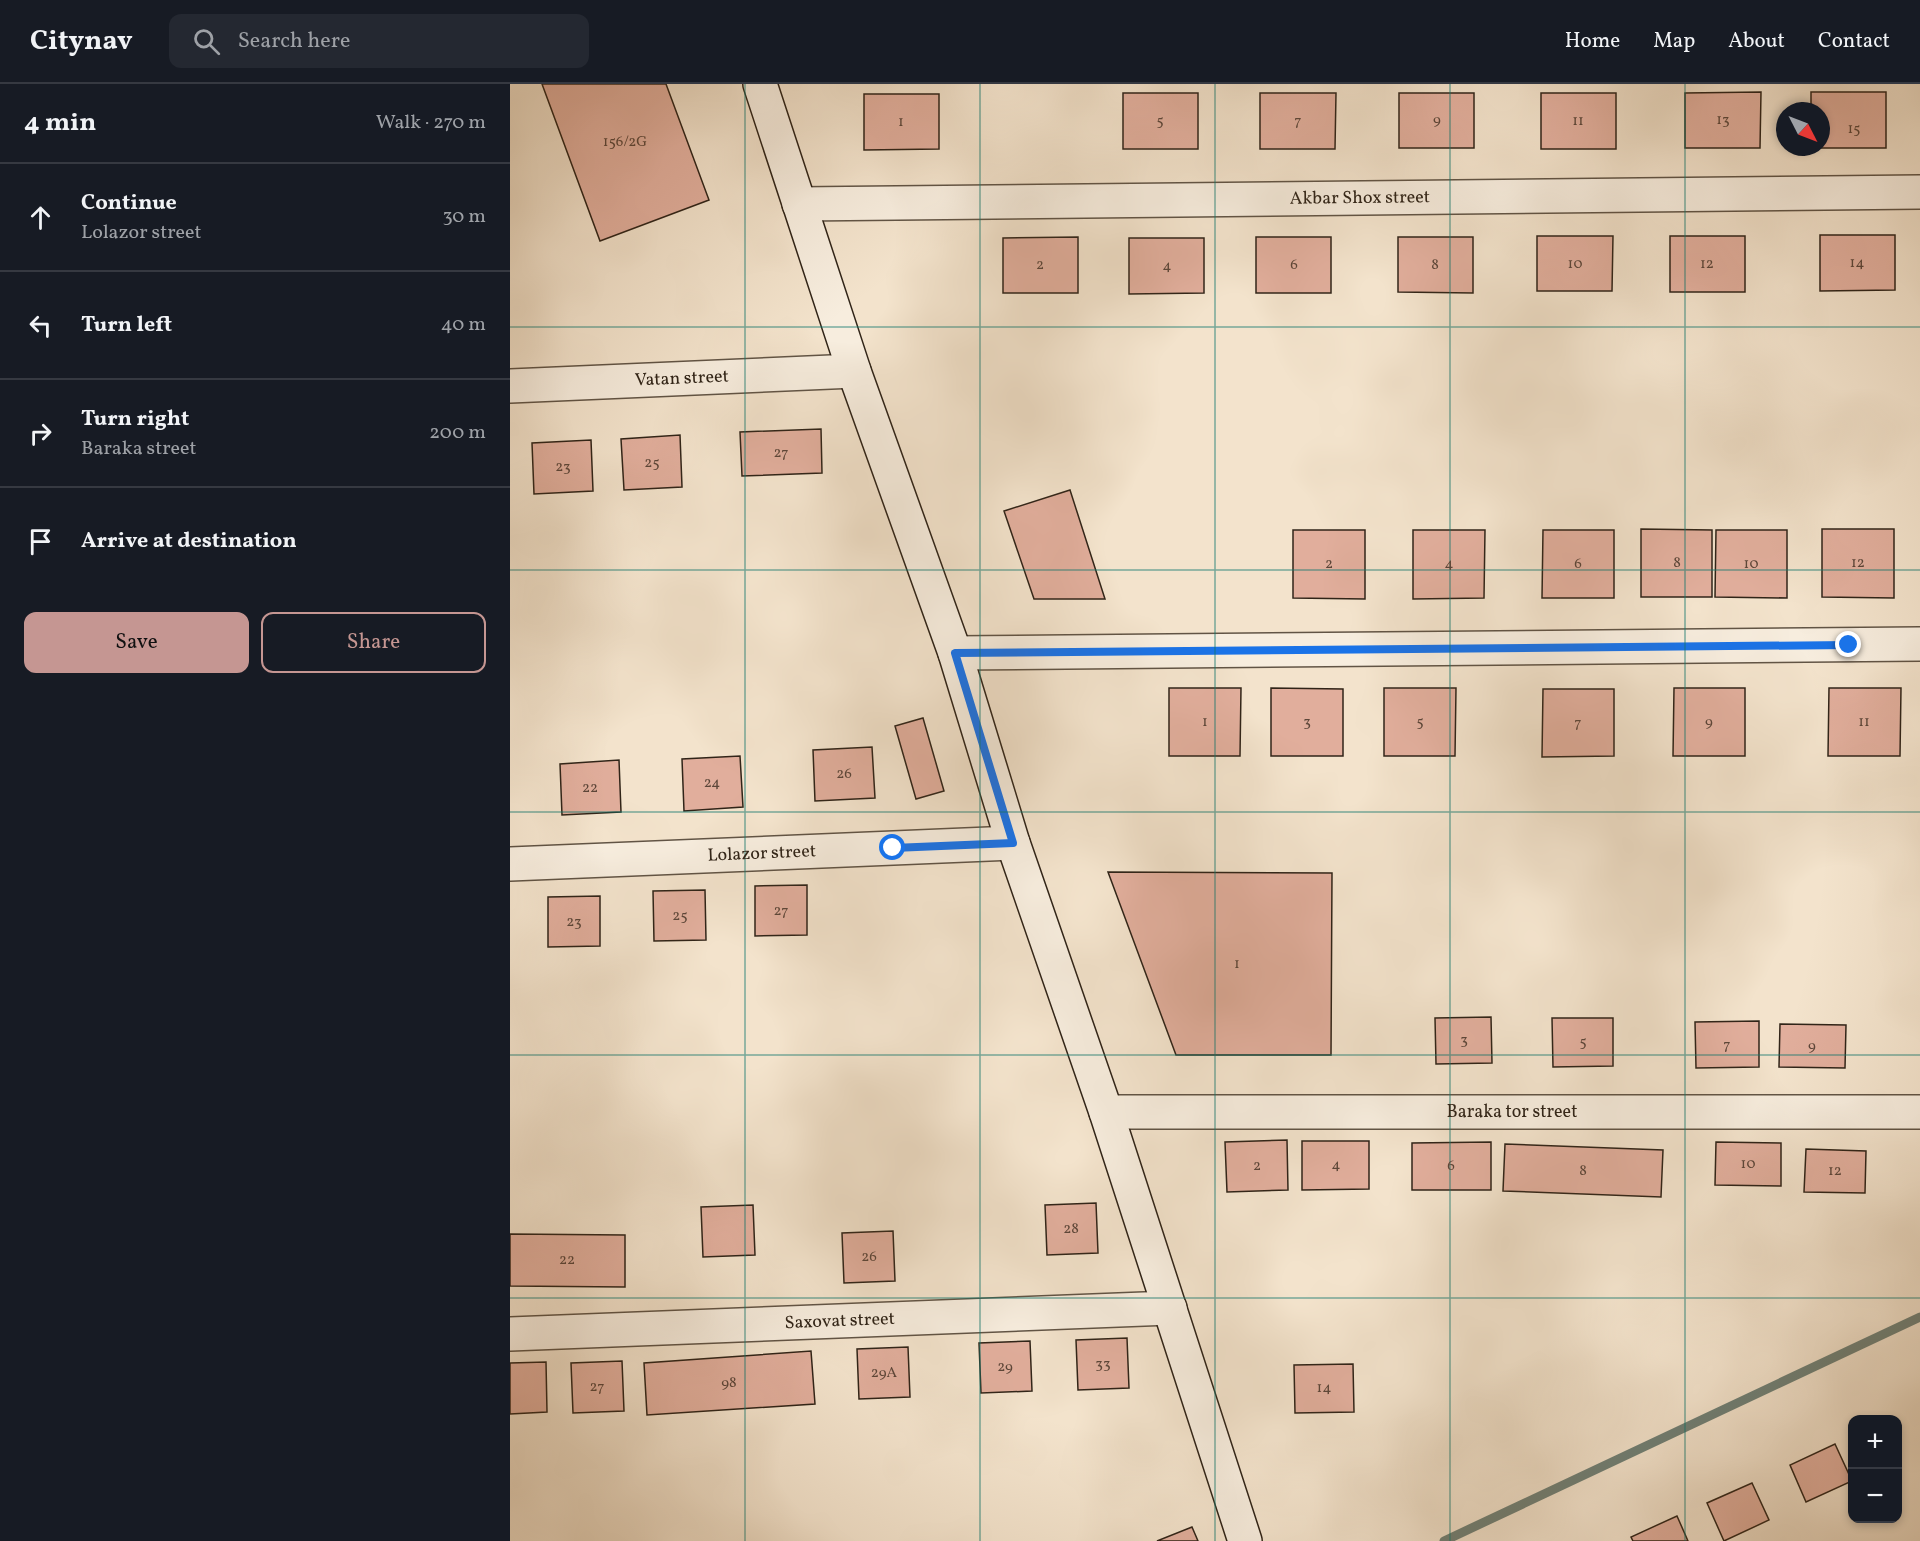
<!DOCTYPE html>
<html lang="en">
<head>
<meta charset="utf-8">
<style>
  body { margin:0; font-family:Vollkorn,serif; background:#242831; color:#f1f3f6 }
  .controls { position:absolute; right:18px; bottom:18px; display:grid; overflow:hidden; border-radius:12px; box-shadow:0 3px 9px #0003 }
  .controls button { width:54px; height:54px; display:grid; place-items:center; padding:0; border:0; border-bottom:2px solid #363941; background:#171b24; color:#f1f3f6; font:30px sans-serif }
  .compass { position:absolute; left:1266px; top:18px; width:54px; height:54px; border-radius:50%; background:#171b24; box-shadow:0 3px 9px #0003; rotate:132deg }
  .stop { position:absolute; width:18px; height:18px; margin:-14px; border:4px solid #1a73e8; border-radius:50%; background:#fff }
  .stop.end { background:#1a73e8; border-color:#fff; box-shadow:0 2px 6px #0008 }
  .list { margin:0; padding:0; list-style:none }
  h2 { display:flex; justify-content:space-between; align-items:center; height:78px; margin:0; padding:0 24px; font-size:26px }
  h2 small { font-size:20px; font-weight:400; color:#9ea1a6 }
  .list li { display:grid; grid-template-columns:39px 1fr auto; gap:18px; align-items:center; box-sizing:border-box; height:108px; padding:0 24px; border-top:2px solid #363941 }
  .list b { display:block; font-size:22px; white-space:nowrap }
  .list p { margin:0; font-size:20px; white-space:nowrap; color:#9ea1a6 }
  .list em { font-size:20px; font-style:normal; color:#9ea1a6 }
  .actions { display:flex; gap:12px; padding:18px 24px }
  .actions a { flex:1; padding:14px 0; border:2px solid #c59692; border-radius:12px; text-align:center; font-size:21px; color:#c59692 }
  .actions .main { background:#c59692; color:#111 }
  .icon { flex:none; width:33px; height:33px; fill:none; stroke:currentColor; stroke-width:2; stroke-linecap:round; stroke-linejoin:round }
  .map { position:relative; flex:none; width:1410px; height:1457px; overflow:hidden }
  header { display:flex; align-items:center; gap:36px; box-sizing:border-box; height:84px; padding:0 30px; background:#171b24; border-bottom:2px solid #363941 }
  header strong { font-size:28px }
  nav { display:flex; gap:33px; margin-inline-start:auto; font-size:21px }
  .search { width:420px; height:54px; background:#242831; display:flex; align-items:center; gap:15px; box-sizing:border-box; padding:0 21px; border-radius:12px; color:#9ea1a6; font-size:22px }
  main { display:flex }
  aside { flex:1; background:#171b24 }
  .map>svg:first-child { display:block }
</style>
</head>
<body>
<header>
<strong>Citynav</strong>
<div class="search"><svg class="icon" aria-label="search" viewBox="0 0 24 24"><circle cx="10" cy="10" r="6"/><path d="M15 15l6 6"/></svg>Search here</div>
<nav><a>Home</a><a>Map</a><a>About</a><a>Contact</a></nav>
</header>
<main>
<aside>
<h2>4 min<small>Walk · 270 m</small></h2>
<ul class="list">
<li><svg class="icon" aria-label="ahead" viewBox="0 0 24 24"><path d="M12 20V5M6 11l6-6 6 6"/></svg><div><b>Continue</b><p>Lolazor street</p></div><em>30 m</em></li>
<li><svg class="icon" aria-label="left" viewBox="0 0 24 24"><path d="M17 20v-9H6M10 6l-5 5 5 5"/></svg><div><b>Turn left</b></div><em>40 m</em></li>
<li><svg class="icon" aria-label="right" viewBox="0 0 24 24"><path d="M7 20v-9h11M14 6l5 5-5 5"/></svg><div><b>Turn right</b><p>Baraka street</p></div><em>200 m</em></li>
<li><svg class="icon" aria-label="arrive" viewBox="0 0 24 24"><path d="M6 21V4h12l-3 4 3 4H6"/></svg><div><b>Arrive at destination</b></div></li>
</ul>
<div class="actions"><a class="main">Save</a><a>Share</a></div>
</aside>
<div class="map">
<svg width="1410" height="1457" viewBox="0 0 1410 1457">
  <rect width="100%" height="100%" fill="#f3e3cc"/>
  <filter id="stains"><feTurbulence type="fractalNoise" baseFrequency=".00333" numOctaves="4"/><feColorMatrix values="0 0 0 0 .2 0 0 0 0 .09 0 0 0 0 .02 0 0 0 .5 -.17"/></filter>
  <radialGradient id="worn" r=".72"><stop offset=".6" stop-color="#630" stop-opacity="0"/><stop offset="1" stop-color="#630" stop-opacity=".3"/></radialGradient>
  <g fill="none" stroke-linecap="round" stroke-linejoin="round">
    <path stroke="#708076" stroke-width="9" d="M934 1457 1410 1233"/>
  </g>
  <g fill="#e1ae9c" stroke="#302418" stroke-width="1.5">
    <path d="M32 0H156L199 116 90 157Z"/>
    <path d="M1251 8 1250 64H1175V9Z"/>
    <path d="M1301 8H1376V64H1301L1311 63V27H1301Z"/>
    <rect x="613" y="9" width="75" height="56"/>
    <path d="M750 9H826L825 65H750Z"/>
    <rect x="889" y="9" width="75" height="55"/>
    <rect x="1031" y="9" width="75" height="56"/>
    <path d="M354 10H429V65L354 66Z"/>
    <path d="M1310 151H1385V206L1310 207Z"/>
    <path d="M1027 152H1103L1102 207H1027Z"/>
    <rect x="1160" y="152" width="75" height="56"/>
    <path d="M568 153V209H493V154Z"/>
    <rect x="746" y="153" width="75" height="56"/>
    <path d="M888 153H963V209L888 208Z"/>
    <path d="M619 154H694V209L619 210Z"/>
    <path d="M311 345 312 389 232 392 230 348Z"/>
    <path d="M170 351 172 403 114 406 111 355Z"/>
    <path d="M81 356 83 407 24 410 22 359Z"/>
    <path d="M560 406 595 515H524L494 427Z"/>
    <path d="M1131 445 1202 446V513H1131Z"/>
    <path d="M1312 445H1384V514L1312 513Z"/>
    <path d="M783 446H855V515L783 514Z"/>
    <path d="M903 446H975L974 514 903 515Z"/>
    <path d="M1033 446H1104V514H1032Z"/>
    <path d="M1206 446H1277V514L1205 513Z"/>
    <path d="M659 604H731L730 672H659Z"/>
    <path d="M761 604 833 605V672H761Z"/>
    <path d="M874 604H946L945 672H874Z"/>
    <path d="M1164 604H1235V672H1163Z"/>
    <path d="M1319 604H1391L1390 672H1318Z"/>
    <path d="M1033 605H1104V672L1032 673Z"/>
    <path d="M413 634 434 707 406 715 385 642Z"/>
    <path d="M362 663 365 714 305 717 303 666Z"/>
    <path d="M230 672 233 723 174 727 172 675Z"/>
    <path d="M109 676 111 728 52 731 50 680Z"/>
    <path d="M598 788 822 789 821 971H666Z"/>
    <path d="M297 801V851L245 852V802Z"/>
    <path d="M195 806 196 856 144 857 143 807Z"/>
    <path d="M90 812V862L38 863V813Z"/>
    <path d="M981 933 982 979 926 980 925 934Z"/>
    <path d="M1042 934H1103V982L1043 983Z"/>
    <path d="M1249 937V983L1186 984 1185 938Z"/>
    <path d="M1270 940 1336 941 1335 984 1269 983Z"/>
    <path d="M777 1056 778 1106 717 1108 715 1058Z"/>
    <path d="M792 1057H859V1105L792 1106Z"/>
    <path d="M981 1058V1106H902V1059Z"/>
    <path d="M1206 1058 1271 1059V1102L1205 1101Z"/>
    <path d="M995 1060 1153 1066 1151 1113 993 1107Z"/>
    <path d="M1296 1065 1356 1067 1355 1109 1294 1108Z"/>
    <path d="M586 1119 588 1169 537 1171 535 1121Z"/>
    <path d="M243 1121 245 1171 193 1173 191 1123Z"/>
    <path d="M383 1147 385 1197 334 1199 332 1149Z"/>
    <path d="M0 1150 115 1151V1203L0 1202Z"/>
    <path d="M617 1254 619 1304 568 1306 566 1256Z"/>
    <path d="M520 1257 522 1307 471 1309 469 1259Z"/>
    <path d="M398 1263 400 1313 349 1315 347 1265Z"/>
    <path d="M301 1267 305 1320 137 1331 134 1279Z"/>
    <path d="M112 1277 114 1327 63 1329 61 1279Z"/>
    <path d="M36 1278 37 1328 0 1330V1279Z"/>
    <path d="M843 1280 844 1328 785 1329 784 1281Z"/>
    <path d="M1325 1360 1342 1397 1296 1418 1280 1381Z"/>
    <path d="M1242 1399 1259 1436 1214 1457 1197 1419Z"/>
    <path d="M1167 1432 1178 1457H1123L1121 1453Z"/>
    <path d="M682 1443 688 1457H647Z"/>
  </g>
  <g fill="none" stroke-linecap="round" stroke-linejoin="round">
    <g stroke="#615445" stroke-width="36">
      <g id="street">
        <path id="s1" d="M289 120 1410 108"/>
        <path id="s2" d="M0 302 344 287"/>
        <path d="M445 569 1410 560"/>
        <path id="s3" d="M0 780 503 759"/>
        <path id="s4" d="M596 1028H1410"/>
        <path id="s5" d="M0 1250 660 1224"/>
      </g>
    </g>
    <g stroke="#302418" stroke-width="36">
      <path id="secondary" d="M250 0 344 287 445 569 503 759 596 1028 735 1457"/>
    </g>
    <use href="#street" stroke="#f7edde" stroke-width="33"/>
    <use href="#secondary" stroke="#f7edde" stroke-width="33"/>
  </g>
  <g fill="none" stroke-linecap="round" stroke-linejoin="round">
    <path stroke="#1a73e8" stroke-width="8" d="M383 764 503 759 445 569 1339 561"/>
  </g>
  <path fill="none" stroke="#0f766e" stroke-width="1.5" stroke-opacity="0.55" d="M235 0V1457M470 0V1457M705 0V1457M940 0V1457M1175 0V1457M0 243H1410M0 486H1410M0 728H1410M0 971H1410M0 1214H1410"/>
  <g text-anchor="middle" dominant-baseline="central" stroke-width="4.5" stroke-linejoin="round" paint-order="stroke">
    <g font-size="15" fill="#5c4639">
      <text x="927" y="36">9</text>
      <text x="1213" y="36">13</text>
      <text x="650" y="37">5</text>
      <text x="788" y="37">7</text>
      <text x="1068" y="37">11</text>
      <text x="391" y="38">1</text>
      <text x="1344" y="45">15</text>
      <text x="115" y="58">156/2G</text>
      <text x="1347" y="179">14</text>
      <text x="1065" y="180">10</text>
      <text x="1197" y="180">12</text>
      <text x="530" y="181">2</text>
      <text x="784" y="181">6</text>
      <text x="925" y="181">8</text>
      <text x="657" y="182">4</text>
      <text x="271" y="369">27</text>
      <text x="142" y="379">25</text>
      <text x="53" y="383">23</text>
      <text x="1167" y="479">8</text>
      <text x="1348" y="479">12</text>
      <text x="819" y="480">2</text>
      <text x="939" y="480">4</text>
      <text x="1068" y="480">6</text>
      <text x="1241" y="480">10</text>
      <text x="695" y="638">1</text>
      <text x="797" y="638">3</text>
      <text x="910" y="638">5</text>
      <text x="1199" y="638">9</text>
      <text x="1354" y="638">11</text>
      <text x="1068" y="639">7</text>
      <text x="334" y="690">26</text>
      <text x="202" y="699">24</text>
      <text x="80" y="704">22</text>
      <text x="271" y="827">27</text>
      <text x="170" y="832">25</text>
      <text x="64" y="838">23</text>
      <text x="727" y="880">1</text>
      <text x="954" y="956">3</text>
      <text x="1073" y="958">5</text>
      <text x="1217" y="961">7</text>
      <text x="1302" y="962">9</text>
      <text x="1238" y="1080">10</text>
      <text x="826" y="1081">4</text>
      <text x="747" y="1082">2</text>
      <text x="941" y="1082">6</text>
      <text x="1073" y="1087">8</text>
      <text x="1325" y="1087">12</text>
      <text x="561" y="1145">28</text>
      <text x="359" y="1173">26</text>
      <text x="57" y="1176">22</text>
      <text x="593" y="1280">33</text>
      <text x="495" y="1283">29</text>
      <text x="374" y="1289">29A</text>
      <text x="219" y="1299">98</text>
      <text x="87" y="1303">27</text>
      <text x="814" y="1304">14</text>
    </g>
    <g font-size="18" fill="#302418" stroke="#f7edde">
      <text stroke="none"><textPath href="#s1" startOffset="561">Akbar Shox street</textPath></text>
      <text stroke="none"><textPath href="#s2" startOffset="172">Vatan street</textPath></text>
      <text stroke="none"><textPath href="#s3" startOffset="252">Lolazor street</textPath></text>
      <text stroke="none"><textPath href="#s4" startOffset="406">Baraka tor street</textPath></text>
      <text stroke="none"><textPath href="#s5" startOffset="330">Saxovat street</textPath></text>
    </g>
  </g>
  <rect width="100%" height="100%" filter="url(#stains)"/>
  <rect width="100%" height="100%" fill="url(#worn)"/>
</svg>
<div class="controls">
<button>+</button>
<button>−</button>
</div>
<svg class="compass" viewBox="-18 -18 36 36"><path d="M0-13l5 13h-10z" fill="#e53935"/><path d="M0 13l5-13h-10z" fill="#9ea1a6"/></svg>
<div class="stop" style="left:383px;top:764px"></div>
<div class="stop end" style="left:1339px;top:561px"></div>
</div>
</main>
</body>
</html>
